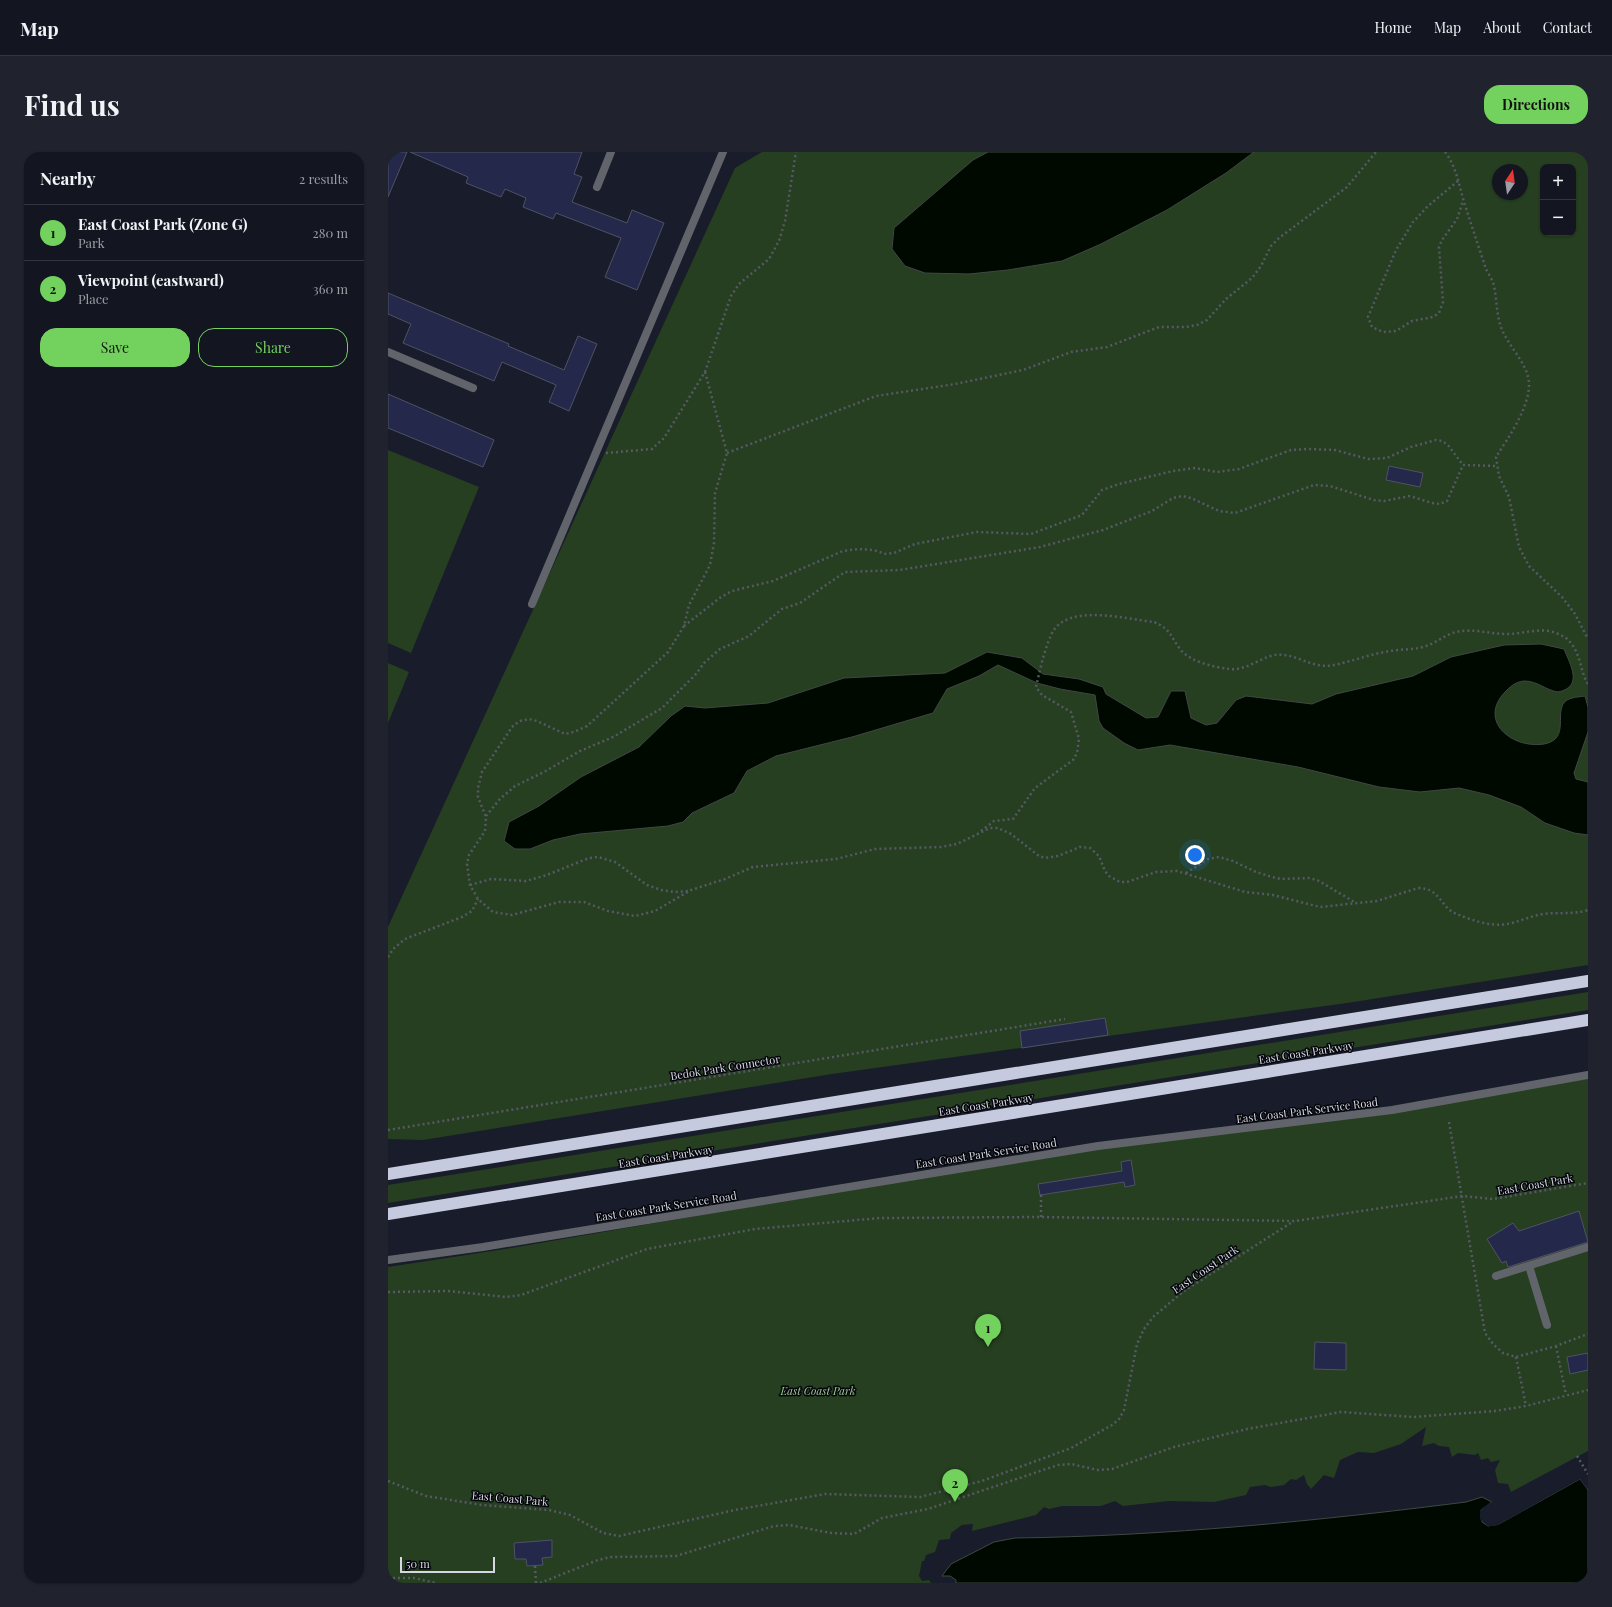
<!DOCTYPE html>
<html lang="en">
<head>
<meta charset="utf-8">
<style>
  body { margin:0; font-family:"Playfair Display",serif; background:#20222d; color:#f1f3f6 }
  .controls { position:absolute; right:12px; top:12px; display:grid; overflow:hidden; border-radius:8px; box-shadow:0 1px 3px #0004 }
  .controls button { width:36px; height:36px; display:grid; place-items:center; padding:0; border:0; border-bottom:1px solid #32343e; background:#131520; color:#f1f3f6; font:20px sans-serif }
  .compass { position:absolute; left:1104px; top:12px; width:36px; height:36px; border-radius:50%; background:#131520; box-shadow:0 1px 3px #0004; rotate:13deg }
  .scale { position:absolute; left:12px; bottom:10px; width:95px; box-sizing:border-box; padding-left:4px; border:2px solid #d5d8e2; border-top:0; font-size:11px; line-height:14px; white-space:nowrap; color:#d5d8e2; -webkit-text-stroke:3px #06070d; paint-order:stroke }
  .you { position:absolute; left:807px; top:703px; width:14px; height:14px; margin:-10px; border:3px solid #fff; border-radius:50%; background:#1a73e8; box-shadow:0 0 0 6px #1a73e833 }
  .badge { display:grid; place-items:center; width:26px; height:26px; border-radius:50%; background:#72d25d; color:#111; font-size:13px; font-weight:700 }
  .pin { position:absolute; translate:-50% -33px; filter:drop-shadow(0 1px 2px #0008) }
  .pin::after { content:''; position:absolute; top:21px; width:14px; height:12px; background:inherit; clip-path:polygon(0 0,100% 0,50% 100%) }
  .list { margin:0; padding:0; list-style:none }
  h2 { display:flex; justify-content:space-between; align-items:center; height:52px; margin:0; padding:0 16px; font-size:17px }
  h2 small { font-size:13px; font-weight:400; color:#9d9fa5 }
  .list li { display:grid; grid-template-columns:26px 1fr auto; gap:12px; align-items:center; box-sizing:border-box; height:56px; padding:0 16px; border-top:1px solid #32343e }
  .list b { display:block; font-size:15px; white-space:nowrap }
  .list p { margin:0; font-size:13px; white-space:nowrap; color:#9d9fa5 }
  .list em { font-size:13px; font-style:normal; color:#9d9fa5 }
  .actions { display:flex; gap:8px; padding:12px 16px }
  .actions a { flex:1; padding:9px 0; border:1px solid #72d25d; border-radius:16px; text-align:center; font-size:14px; color:#72d25d }
  .actions .main { background:#72d25d; color:#111 }
  .map { position:relative; flex:none; width:1200px; height:1431px; overflow:hidden; border-radius:16px }
  header { display:flex; align-items:center; gap:24px; box-sizing:border-box; height:56px; padding:0 20px; background:#131520; border-bottom:1px solid #32343e }
  header strong { font-size:19px }
  nav { display:flex; gap:22px; margin-inline-start:auto; font-size:14px }
  .intro { display:flex; align-items:center; justify-content:space-between; box-sizing:border-box; height:96px; padding:0 24px }
  h1 { margin:0; font-size:28px }
  .button { padding:10px 18px; border-radius:16px; background:#72d25d; color:#111; font-size:14px; font-weight:700 }
  main { display:flex; gap:24px; padding:0 24px }
  aside { flex:1; background:#131520; border-radius:16px; box-shadow:0 1px 3px #0004 }
  .map>svg:first-child { display:block }
</style>
</head>
<body>
<header>
<strong>Map</strong>
<nav><a>Home</a><a>Map</a><a>About</a><a>Contact</a></nav>
</header>
<div class="intro"><h1>Find us</h1><a class="button">Directions</a></div>
<main>
<aside>
<h2>Nearby<small>2 results</small></h2>
<ul class="list">
<li><span class="badge">1</span><div><b>East Coast Park (Zone G)</b><p>Park</p></div><em>280 m</em></li>
<li><span class="badge">2</span><div><b>Viewpoint (eastward)</b><p>Place</p></div><em>360 m</em></li>
</ul>
<div class="actions"><a class="main">Save</a><a>Share</a></div>
</aside>
<div class="map">
<svg width="1200" height="1431" viewBox="0 0 1200 1431">
  <rect width="100%" height="100%" fill="#191c2a"/>
  <g fill="#263f20" fill-rule="evenodd">
    <path d="M374 0H1200V813L959 851 444 922 35 988 0 987V775L347 16ZM1155 15H1185V81H1155ZM1110 18H1134V42H1110Z"/>
    <path d="M0 298 91 335 23 501 0 491Z"/>
    <path d="M0 511 21 520 0 571Z"/>
    <path d="M1200 840V858L0 1051V1033Z"/>
    <path d="M1200 926V1299L1123 1340 1120 1332 1110 1331 1107 1318 1112 1308 1103 1310 1100 1306 1093 1308 1090 1301 1087 1303 1070 1301 1064 1305 1061 1295 1051 1294 1046 1291 1034 1294 1038 1275 1013 1292 986 1301 970 1300 952 1308 946 1326 936 1323 923 1337 919 1332 916 1323 908 1328 903 1327 896 1333 883 1335 877 1333 862 1335 858 1343 826 1350 781 1349 735 1354 727 1349 713 1354H674L661 1357 656 1355 648 1363 584 1379 585 1372 574 1373 563 1381 562 1387 551 1388 547 1400 538 1403 536 1409H534L531 1424 534 1429 541 1428 543 1431H0V1115L123 1096 741 989 1006 960Z"/>
  </g>
  <g fill="#000900" stroke="#404744">
    <path d="M600 0H866L838 21 779 58 713 92 674 109 620 118 581 122 537 121 517 114 504 97 506 76 585 8Z"/>
    <path d="M1153 492 1176 497C1182 512 1196 535 1170 540 1157 538 1150 529 1136 529 1128 530 1124 533 1118 539 1089 568 1123 597 1156 592 1184 587 1164 558 1179 548 1184 545 1191 545 1197 544L1200 555V580L1186 621 1188 627 1200 630V683L1186 681 1157 671 1133 655 1101 643 1071 636 1032 640 991 635 910 615 782 593 750 598 736 591 715 576 711 569 707 543 672 537 649 531 610 513 591 524 559 537 545 561 464 585 388 604 359 619 346 641 304 661 295 670 280 674 192 682 165 688 142 697H127L116 689 121 670 151 654 193 625 251 595 283 564 297 554 317 556 380 551 456 526 557 521 599 500 634 506 655 522 691 527 715 535 718 542 758 566 770 565 783 539H797L803 566 818 573 829 571 848 548 858 544 924 552 948 542 1025 524 1063 505 1116 493Z"/>
    <path d="M1192 1327 1200 1338V1431H568V1428L562 1424H554L563 1412 606 1390 627 1386C777 1384 929 1369 1078 1350L1094 1345 1104 1350 1093 1358 1094 1370 1100 1374 1111 1372Z"/>
  </g>
  <path fill="#191c2a" d="M1191 1326H1194L1200 1338 1192 1327 1108 1374H1100L1092 1367V1362L1094 1356 1106 1349V1352L1096 1358 1094 1362 1096 1369 1101 1372H1107Z"/>
  <g fill="#24284a" stroke="#4f5264">
    <path d="M0 0H19L0 45Z"/>
    <path d="M22 0H194L186 22 194 25 184 50 239 71 244 58 276 71 249 138 217 125 233 86 168 61 165 67 135 55 138 46 117 37 113 45 78 31 80 25Z"/>
    <path d="M0 141 121 192 120 194 176 218 190 184 209 192 181 259 161 250 168 233 114 210 106 229 15 191 23 172 0 162Z"/>
    <path d="M0 242 106 288 95 315 0 276Z"/>
    <path d="M1001 314 1035 321 1032 335 998 328Z"/>
    <path d="M717 866 720 883 634 896 632 879Z"/>
    <path d="M743 1008 747 1033 737 1035 736 1030 652 1043 650 1032 734 1019 733 1010Z"/>
    <path d="M1191 1059 1200 1090 1120 1115 1118 1109 1114 1111 1099 1087 1125 1071 1131 1079Z"/>
    <path d="M927 1190 958 1191V1218L926 1217Z"/>
    <path d="M1200 1201V1218L1182 1222 1179 1205Z"/>
    <path d="M164 1388V1405L154 1406 155 1413 139 1414 138 1407H127L126 1391Z"/>
  </g>
  <g fill="none" stroke-linecap="round" stroke-linejoin="round">
    <g stroke="#565966" stroke-width="2.5" stroke-dasharray="2 3" stroke-linecap="butt">
      <path d="M1057 0C1069 15 1071 35 1077 53 1084 75 1091 96 1098 117 1100 121 1103 126 1105 130 1109 145 1108 161 1113 175 1120 195 1142 213 1141 234 1140 258 1120 286 1108 305L1111 324 1121 345 1131 395 1141 414 1174 445 1187 462 1200 487"/>
      <path d="M1070 29 1040 54 1025 70 1008 98 980 165 984 175 995 180 1008 179 1024 169 1045 165 1051 161 1055 150 1051 95 1054 88 1069 67 1075 49"/>
      <path d="M317 220 339 301 327 341 326 391 322 413 301 453 296 474 280 500 199 574 186 580 177 582 149 569 141 567 132 569 124 575 94 620 90 636V645L98 665 97 679 81 703 79 712 82 733 90 747 105 760 124 763 171 750H196L220 759 247 764 267 759 303 738 337 727 365 715 448 707 487 697 553 695 569 692 602 676H610L623 682 651 704 657 706 670 704 692 695 702 696 711 704 717 719 721 724 732 730H739L768 720 789 719 857 740 885 743 932 755 989 749 1030 736C1053 736 1052 756 1069 762 1083 768 1103 775 1119 772 1131 770 1142 764 1155 762 1170 760 1184 763 1200 758"/>
      <path d="M218 301 264 297 276 286 317 220 343 144 351 132 381 107 391 89 397 69 408 0"/>
      <path d="M339 301 488 244 567 232 635 218 683 200 719 195 771 175H798L809 173 819 168 838 147 864 126 873 114 883 94 891 86 959 35 988 0"/>
      <path d="M1075 313 1108 314"/>
      <path d="M296 474 333 445 344 439 385 429 455 399 470 397 485 398 498 402 506 401 527 392 589 380 643 382 694 363 714 338 731 332 785 319 807 316 829 320 851 317 903 298 920 297 947 298 980 307 999 306 1023 295 1048 288 1054 289 1060 293 1075 313"/>
      <path d="M98 664 112 647 127 634 156 620 192 599 225 585 274 556 308 522 316 511 332 497 361 484 394 457 412 451 457 420 512 418 652 395 715 378 764 359 785 346 794 344 803 346 831 359 847 361 926 333 942 334 986 348 996 349 1022 344 1044 351 1052 352 1059 349 1075 313"/>
      <path d="M593 679 606 669 625 667 647 636 685 608 689 601 691 587 683 560 654 543 648 535C652 518 656 498 664 481 680 451 737 467 766 470 783 477 782 484 792 497 802 510 826 515 841 517 858 519 871 506 887 503 907 500 925 518 946 513 965 509 983 502 1002 499 1013 497 1024 498 1035 495 1047 492 1056 483 1068 480 1085 476 1101 482 1119 482 1133 482 1147 477 1161 479 1167 480 1173 483 1178 486 1194 500 1191 518 1200 532"/>
      <path d="M798 721 820 707 831 705 845 709 868 720 884 725 893 727 922 726 931 729 968 751"/>
      <path d="M82 733 103 727 138 729 159 723 201 706 210 705 227 710 259 733 273 738 287 740 301 739"/>
      <path d="M0 805 5 797 17 787 74 765 84 759 90 747"/>
      <path d="M1061 970 1097 1181 1105 1192 1115 1201 1128 1205 1168 1194 1200 1182"/>
      <path d="M0 978 677 867"/>
      <path d="M653 1043V1065"/>
      <path d="M0 1140 60 1139 118 1145 133 1143 259 1097 367 1077 492 1066 653 1065 907 1069 1074 1044 1105 1047 1200 1031"/>
      <path d="M1168 1194 1178 1243"/>
      <path d="M1128 1205 1138 1254"/>
      <path d="M1189 1304 1200 1322"/>
      <path d="M0 1329 38 1344 94 1353 161 1358 182 1363 215 1381 231 1384 347 1358 437 1342 532 1345 594 1329 683 1296 724 1273 731 1267 736 1258 749 1192 756 1177 765 1165 796 1139 906 1069"/>
      <path d="M147 1414 148 1431"/>
      <path d="M0 1426H26L48 1431"/>
      <path d="M152 1431 210 1408 223 1405 288 1404 386 1374 401 1373 443 1381 466 1382 494 1366 540 1357 670 1313 683 1312 710 1318 724 1317 786 1295 859 1277 953 1260 1025 1265 1107 1259 1138 1254 1200 1238"/>
    </g>
    <g stroke="#62646c" stroke-width="8">
      <path d="M209 35 223 0"/>
      <path d="M0 200 85 236"/>
      <path d="M144 452 335 0"/>
      <path d="M1141 1114 1159 1173"/>
      <path d="M1108 1124 1200 1095"/>
    </g>
    <path stroke="#62646c" stroke-width="8" d="M0 1108 95 1095 710 994 1004 958 1200 923"/>
    <g stroke="#c6cade" stroke-width="12">
      <path d="M0 1022 1200 829"/>
      <path d="M0 1062 1200 868"/>
    </g>
  </g>
  <g text-anchor="middle" dominant-baseline="central" stroke-width="3" stroke-linejoin="round" paint-order="stroke">
    <g font-size="11" fill="#d5d8e2" stroke="#06070d">
      <text transform="translate(918 900) rotate(-9)">East Coast Parkway</text>
      <text transform="translate(337 915) rotate(-9)">Bedok Park Connector</text>
      <text transform="translate(598 952) rotate(-9)">East Coast Parkway</text>
      <text transform="translate(919 958) rotate(-7)">East Coast Park Service Road</text>
      <text transform="translate(598 1001) rotate(-9)">East Coast Park Service Road</text>
      <text transform="translate(278 1004) rotate(-9)">East Coast Parkway</text>
      <text transform="translate(1147 1032) rotate(-10)">East Coast Park</text>
      <text transform="translate(278 1054) rotate(-9)">East Coast Park Service Road</text>
      <text transform="translate(817 1117) rotate(-34)">East Coast Park</text>
      <text transform="translate(122 1346) rotate(5)">East Coast Park</text>
    </g>
    <g font-size="11" font-style="italic" fill="#9fcd95" stroke="#06070d">
      <text x="430" y="1238">East Coast Park</text>
    </g>
  </g>
</svg>
<div class="controls">
<button>+</button>
<button>−</button>
</div>
<svg class="compass" viewBox="-18 -18 36 36"><path d="M0-13l5 13h-10z" fill="#e53935"/><path d="M0 13l5-13h-10z" fill="#9d9fa5"/></svg>
<div class="scale">50 m</div>
<div class="you"></div>
<div class="pin badge" style="left:600px;top:1195px">1</div>
<div class="pin badge" style="left:567px;top:1350px">2</div>
</div>
</main>
</body>
</html>
